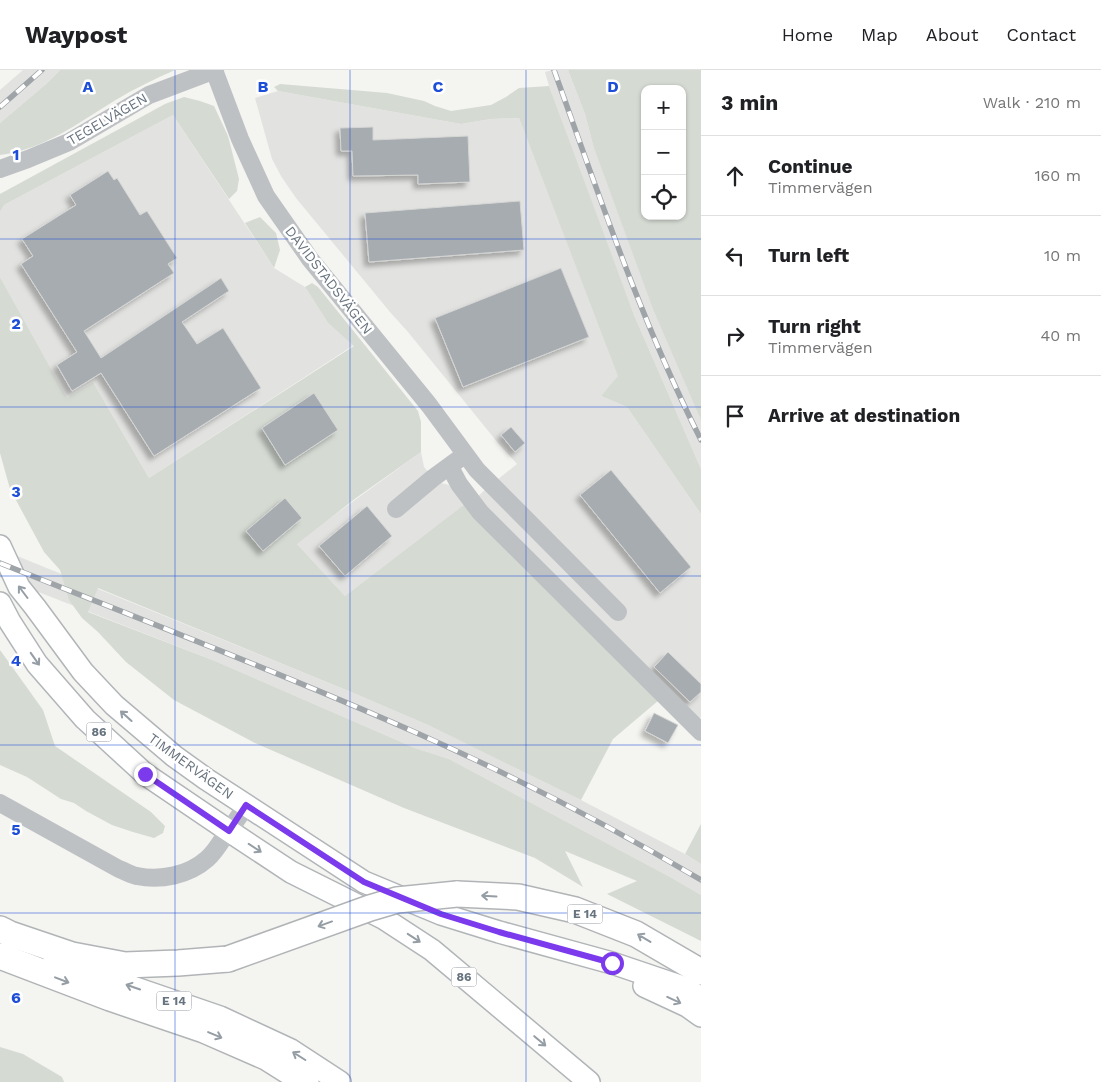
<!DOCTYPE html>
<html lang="en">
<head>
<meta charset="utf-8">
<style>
  body { margin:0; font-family:"Work Sans",sans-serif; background:#f6f6f6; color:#202124 }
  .controls { position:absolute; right:15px; top:15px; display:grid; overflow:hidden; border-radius:10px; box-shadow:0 1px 4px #0004 }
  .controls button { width:45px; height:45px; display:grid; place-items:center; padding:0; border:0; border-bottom:1px solid #e0e0e0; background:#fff; color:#202124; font:25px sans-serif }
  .stop { position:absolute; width:15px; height:15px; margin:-11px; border:4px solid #7c3aed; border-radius:50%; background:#fff }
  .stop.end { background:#7c3aed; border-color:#fff; box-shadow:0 1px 5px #0008 }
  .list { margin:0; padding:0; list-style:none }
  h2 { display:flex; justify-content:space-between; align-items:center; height:65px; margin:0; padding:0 20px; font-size:21px }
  h2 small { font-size:16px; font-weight:400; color:#757577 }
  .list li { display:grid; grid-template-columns:32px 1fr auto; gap:15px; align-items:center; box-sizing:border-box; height:80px; padding:0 20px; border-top:1px solid #e0e0e0 }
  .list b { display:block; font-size:19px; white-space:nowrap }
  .list p { margin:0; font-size:16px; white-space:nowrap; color:#757577 }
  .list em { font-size:16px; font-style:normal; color:#757577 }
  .icon { flex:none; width:28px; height:28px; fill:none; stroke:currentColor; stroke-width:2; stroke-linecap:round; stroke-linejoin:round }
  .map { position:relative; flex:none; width:701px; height:1012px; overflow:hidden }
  header { display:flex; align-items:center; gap:30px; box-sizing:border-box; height:70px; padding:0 25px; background:#fff; border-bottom:1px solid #e0e0e0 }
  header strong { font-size:24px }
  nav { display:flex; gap:28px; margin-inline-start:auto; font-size:18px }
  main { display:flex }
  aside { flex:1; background:#fff }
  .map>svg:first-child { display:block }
</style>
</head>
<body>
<header>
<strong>Waypost</strong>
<nav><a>Home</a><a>Map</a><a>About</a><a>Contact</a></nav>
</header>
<main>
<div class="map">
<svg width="701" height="1012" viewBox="0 0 701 1012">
  <defs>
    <filter id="shadow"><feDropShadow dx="-4.5" dy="4.5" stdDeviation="2.5" flood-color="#0004"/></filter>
  </defs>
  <rect width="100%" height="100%" fill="#f4f4f1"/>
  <g fill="#e2e3e1">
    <path d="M23 0H60L45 15 0 53V20Z"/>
    <path d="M552 0H568L585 44 593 75 701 341V399L634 245 602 161 549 16 545 2Z"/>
    <path d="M278 21 461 54 491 49 519 48 619 306 601 326 627 337 701 444V647L698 651 475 429 487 418 517 394 498 373 408 262 390 242 296 128 281 106 272 89 255 28Z"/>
    <path d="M173 45 274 198 305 217 328 253 354 275 149 408 93 312 67 329 0 207V142L4 135Z"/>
    <path d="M421 382 424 397 433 408 441 413 449 415 466 433 345 526 296 473Z"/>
    <path d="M0 479 351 622 428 655 492 686 581 730 685 784 701 794V825L672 808 449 689 415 678 215 591 0 507Z"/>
  </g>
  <g fill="#d5dad3" fill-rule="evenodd">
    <path d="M60 0H175C154 9 134 19 114 31 78 53 43 80 0 85V53L45 15Z"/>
    <path d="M568 0H701V350L653 239 593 75 585 44ZM645 19H682V146H645Z"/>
    <path d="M280 14 387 23 424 31 435 36 451 41 491 35 506 27 519 18 549 16 634 245 701 399V444L627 337 601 326 618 306 519 48 491 49 461 54 278 21 274 17Z"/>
    <path d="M184 27 200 31 214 36 228 66 239 109 237 121 229 129 173 45 4 135 0 142V124L165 34Z"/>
    <path d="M260 147 276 163 280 180 274 198 245 153Z"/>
    <path d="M0 207 67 328 93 312 149 408 354 276 328 253 305 217 312 213 318 217 418 341 421 352V382L356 428 297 474 345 526 466 433 659 630 613 669 581 730 428 655 351 622 98 518 88 542 215 591 415 678 449 689 672 808 701 825V871L607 824 637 811 565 781 583 817 535 788 404 738 255 673 174 630 126 592 98 562 82 548 69 530 60 500 44 482 10 419 0 383Z"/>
    <path d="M0 580 43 640 55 676 151 742 165 756 163 763 154 768 133 762 112 755 86 741 74 733 61 729 27 707 0 695Z"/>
    <path d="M701 754V794L685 784Z"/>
    <path d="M0 977 23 984 62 1007 64 1012H0Z"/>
  </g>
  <g fill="#a6acb0" stroke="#d5d5d4" filter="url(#shadow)">
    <path d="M373 57V70L468 66 470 112 418 114V105L353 106 352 81H341L340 58Z"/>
    <path d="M108 101 114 110 117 108 140 145 147 141 177 188 168 194 174 203 84 261 101 288 221 208 229 221 182 252 197 274 223 258 261 318 154 386 101 303 72 321 57 295 77 282 21 194 33 186 22 169 76 135 70 125Z"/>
    <path d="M520 131 524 180 369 192 365 143Z"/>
    <path d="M561 198 589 267 463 317 435 248Z"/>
    <path d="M314 323 338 360 285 395 262 358Z"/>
    <path d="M511 357 525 373 515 382 501 365Z"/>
    <path d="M611 400 691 497 660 523 580 425Z"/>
    <path d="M285 428 302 448 263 481 246 461Z"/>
    <path d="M367 436 392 466 345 506 319 476Z"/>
    <path d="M668 582 701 614V622L690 632 654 597Z"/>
    <path d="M654 643 678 655 668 673 645 661Z"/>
  </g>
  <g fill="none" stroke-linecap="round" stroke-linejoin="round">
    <g stroke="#b1b5b8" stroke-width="24">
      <g id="major">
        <path d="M0 476 19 517 35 537 83 602 114 635 174 686 206 709 364 812 441 844 499 862 612 893 686 918 701 928"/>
        <path d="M0 533 10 552 37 594 85 649 145 704 229 761 291 802 383 848 432 880 589 1012"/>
        <path d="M54 890 220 947 291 980 340 1012"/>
        <path d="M644 916 687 936 701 946"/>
      </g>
    </g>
    <g stroke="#b1b4b6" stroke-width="28">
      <g id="highway">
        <path d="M457 824 518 827 575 840 636 864 701 902"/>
        <path d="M0 859 10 864 72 885 125 895 178 893 228 889"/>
        <path d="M0 886 110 928 204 960 266 987 306 1012"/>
      </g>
    </g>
    <g stroke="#bec1c4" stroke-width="18">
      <path d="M214 0 240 69 266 126 310 189 429 335 477 400 618 542"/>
      <path d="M0 99 28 89 69 72 149 25 215 0"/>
      <path d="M450 397 459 414 480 442 701 662"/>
      <path d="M396 439 433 408 459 389"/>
      <path d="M0 733 119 799C125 801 131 805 137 806 161 811 189 805 207 789 214 783 219 775 224 767 232 757 239 746 247 735"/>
    </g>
    <use href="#major" stroke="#fff" stroke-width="21"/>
    <use href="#highway" stroke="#fff" stroke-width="25"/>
    <g stroke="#9fa4a9" stroke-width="5.5">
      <g id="rail">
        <path d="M554 0C599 125 641 251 701 370"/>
        <path d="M0 37 42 0"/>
        <path d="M0 493C140 549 281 603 419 664 516 707 610 756 701 810"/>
      </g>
    </g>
    <use href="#rail" stroke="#fff" stroke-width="4" stroke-dasharray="11" stroke-linecap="butt"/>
    <g stroke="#b1b4b6" stroke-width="28" stroke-linecap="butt">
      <path id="highway-bridge" d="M228 889 370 838 397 830 457 824"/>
    </g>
    <use href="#highway-bridge" stroke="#fff" stroke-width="25"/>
  </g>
  <defs><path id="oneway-shaft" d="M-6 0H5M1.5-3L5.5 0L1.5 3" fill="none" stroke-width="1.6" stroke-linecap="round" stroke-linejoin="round" transform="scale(1.25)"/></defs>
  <g stroke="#959da5">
    <use href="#oneway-shaft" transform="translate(23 522) rotate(-127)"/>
    <use href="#oneway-shaft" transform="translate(35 589) rotate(55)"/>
    <use href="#oneway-shaft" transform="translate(126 646) rotate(-138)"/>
    <use href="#oneway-shaft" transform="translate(255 778) rotate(33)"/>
    <use href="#oneway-shaft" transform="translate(489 826) rotate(-177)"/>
    <use href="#oneway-shaft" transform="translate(325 854) rotate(160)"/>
    <use href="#oneway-shaft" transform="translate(414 868) rotate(33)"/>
    <use href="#oneway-shaft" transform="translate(644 868) rotate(-149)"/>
    <use href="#oneway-shaft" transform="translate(62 910) rotate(21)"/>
    <use href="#oneway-shaft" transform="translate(133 917) rotate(-161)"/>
    <use href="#oneway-shaft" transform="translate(674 930) rotate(25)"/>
    <use href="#oneway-shaft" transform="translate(215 965) rotate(23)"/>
    <use href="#oneway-shaft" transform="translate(540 971) rotate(40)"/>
    <use href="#oneway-shaft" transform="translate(299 986) rotate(-148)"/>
  </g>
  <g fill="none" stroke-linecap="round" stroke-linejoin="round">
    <path stroke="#7c3aed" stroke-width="6" d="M145 704 229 761 246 735 364 812 441 844 499 862 612 893"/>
  </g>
  <path fill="none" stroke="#1d4ed8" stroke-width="1" stroke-opacity="0.55" d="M175 0V1012M350 0V1012M526 0V1012M0 169H701M0 337H701M0 506H701M0 675H701M0 843H701"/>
  <g text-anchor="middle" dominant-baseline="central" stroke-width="5" stroke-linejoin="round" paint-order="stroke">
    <g fill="#fff" stroke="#959da5" stroke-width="1">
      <rect x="86.5" y="652.5" width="25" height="19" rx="4"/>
      <rect x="567.5" y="834.5" width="35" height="19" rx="4"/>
      <rect x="451.5" y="897.5" width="25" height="19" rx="4"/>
      <rect x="156.5" y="921.5" width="35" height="19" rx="4"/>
    </g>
    <g font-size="12" font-weight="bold" fill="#67737e">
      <text x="99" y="662">86</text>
      <text x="585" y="844">E 14</text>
      <text x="464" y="907">86</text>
      <text x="174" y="931">E 14</text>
    </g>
    <g font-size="14" fill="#67737e" stroke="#fff">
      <text transform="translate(107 49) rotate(-30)">TEGELVÄGEN</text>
      <text transform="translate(329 210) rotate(52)">DAVIDSTADSVÄGEN</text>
      <text transform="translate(191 696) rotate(36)">TIMMERVÄGEN</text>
    </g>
  </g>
  <g font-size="16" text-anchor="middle" font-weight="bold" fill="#1d4ed8" stroke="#fff" stroke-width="5" stroke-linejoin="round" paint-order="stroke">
    <text x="88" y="22">A</text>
    <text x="263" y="22">B</text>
    <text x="438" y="22">C</text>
    <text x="613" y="22">D</text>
    <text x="16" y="90">1</text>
    <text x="16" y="259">2</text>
    <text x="16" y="427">3</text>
    <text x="16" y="596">4</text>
    <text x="16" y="765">5</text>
    <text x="16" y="933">6</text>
  </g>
</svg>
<div class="controls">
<button>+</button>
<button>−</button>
<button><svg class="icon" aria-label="locate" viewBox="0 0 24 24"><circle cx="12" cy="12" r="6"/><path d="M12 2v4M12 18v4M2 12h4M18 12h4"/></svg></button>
</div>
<div class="stop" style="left:612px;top:893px"></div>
<div class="stop end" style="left:145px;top:704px"></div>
</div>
<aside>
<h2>3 min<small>Walk · 210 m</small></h2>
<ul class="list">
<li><svg class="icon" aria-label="ahead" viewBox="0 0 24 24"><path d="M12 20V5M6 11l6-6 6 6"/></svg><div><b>Continue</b><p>Timmervägen</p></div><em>160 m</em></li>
<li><svg class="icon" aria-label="left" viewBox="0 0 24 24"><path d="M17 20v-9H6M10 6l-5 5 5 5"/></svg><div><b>Turn left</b></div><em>10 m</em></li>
<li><svg class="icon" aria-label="right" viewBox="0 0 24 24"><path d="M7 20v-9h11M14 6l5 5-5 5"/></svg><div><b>Turn right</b><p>Timmervägen</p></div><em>40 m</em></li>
<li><svg class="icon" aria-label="arrive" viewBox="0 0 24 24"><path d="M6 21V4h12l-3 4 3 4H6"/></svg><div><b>Arrive at destination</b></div></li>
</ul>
</aside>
</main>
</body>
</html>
